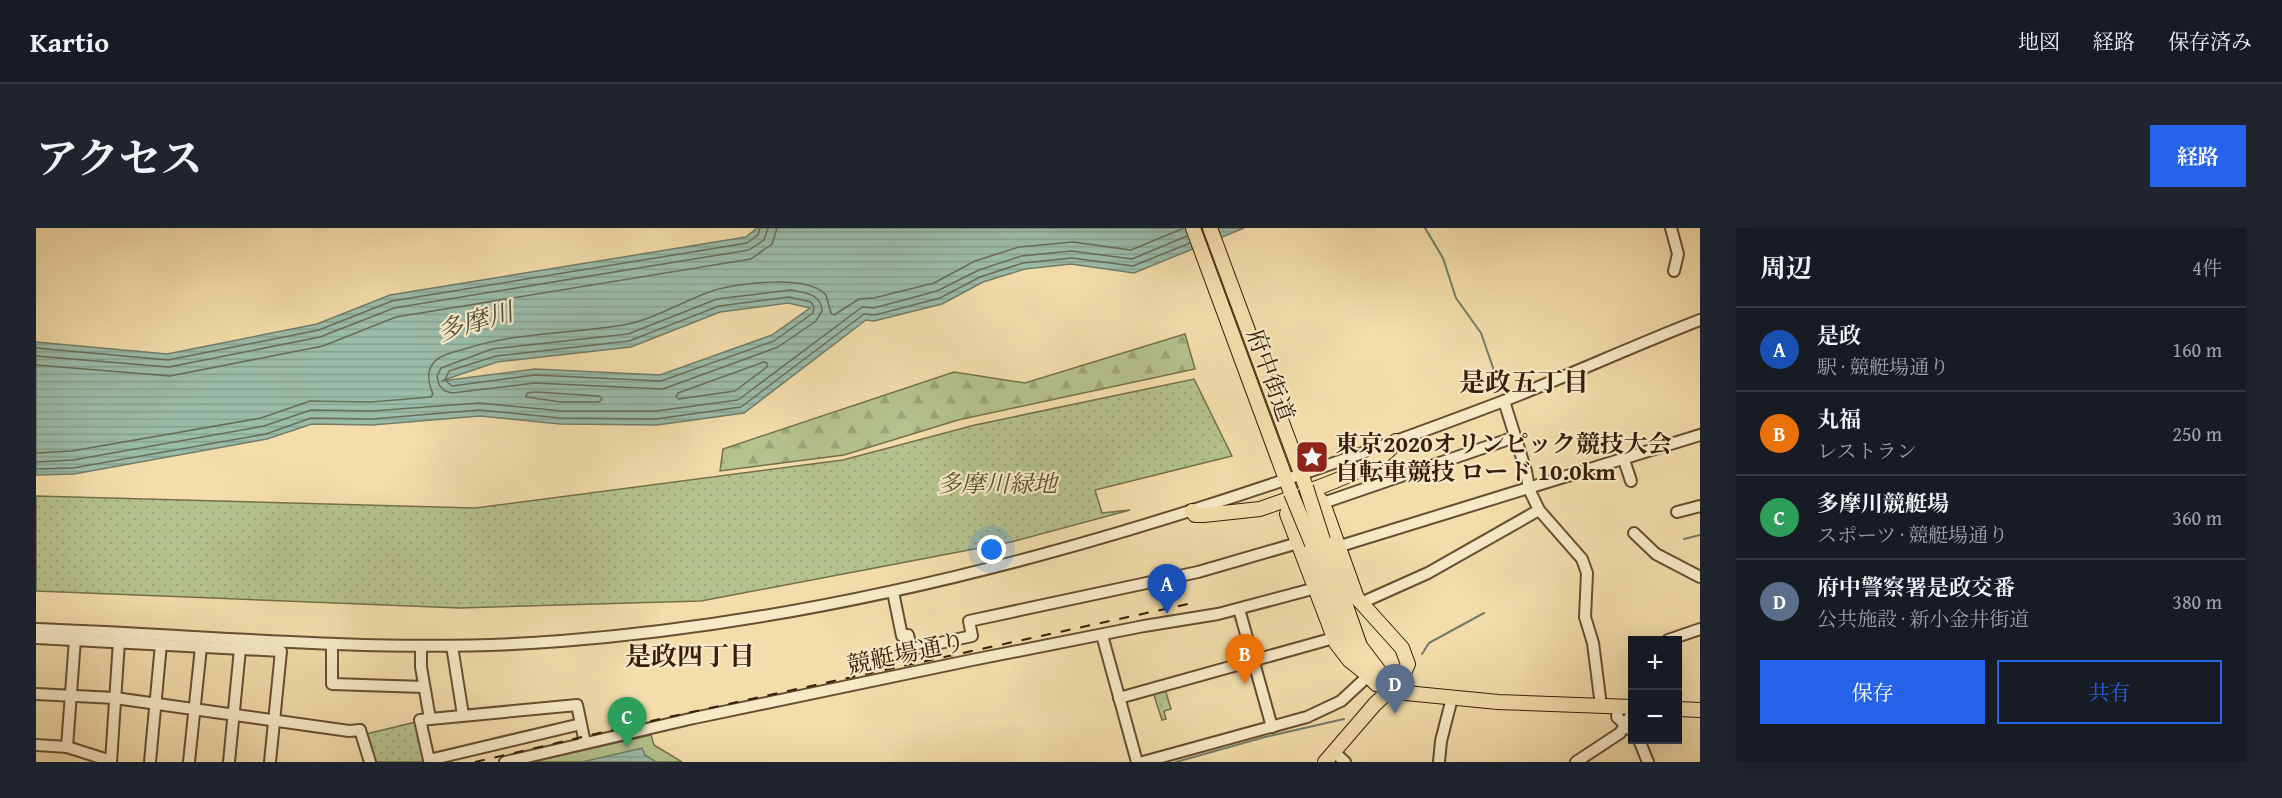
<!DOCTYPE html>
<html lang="ja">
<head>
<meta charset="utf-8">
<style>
  body { margin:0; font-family:"Gentium Book Plus","Noto Serif JP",serif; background:#20242c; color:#f1f3f6 }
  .controls { position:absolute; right:18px; bottom:18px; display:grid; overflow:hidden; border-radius:0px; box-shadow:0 6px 24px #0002 }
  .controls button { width:54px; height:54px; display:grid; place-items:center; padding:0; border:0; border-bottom:2px solid #363941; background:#171b24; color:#f1f3f6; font:30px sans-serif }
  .you { position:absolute; left:956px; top:322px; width:21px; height:21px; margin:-15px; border:4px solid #fff; border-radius:50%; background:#1a73e8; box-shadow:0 0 0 9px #1a73e833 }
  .badge { display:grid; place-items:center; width:39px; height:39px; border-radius:50%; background:#2563eb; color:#fff; font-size:20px; font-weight:700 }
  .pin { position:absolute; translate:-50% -50px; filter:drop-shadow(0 2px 3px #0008) }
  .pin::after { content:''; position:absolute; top:32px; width:21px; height:18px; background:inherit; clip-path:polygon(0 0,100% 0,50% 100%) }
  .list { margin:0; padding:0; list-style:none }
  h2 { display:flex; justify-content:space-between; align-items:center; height:78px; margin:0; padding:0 24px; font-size:26px }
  h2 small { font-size:20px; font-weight:400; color:#9ea1a6 }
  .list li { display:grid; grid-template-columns:39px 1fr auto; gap:18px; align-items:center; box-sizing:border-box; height:84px; padding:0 24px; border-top:2px solid #363941 }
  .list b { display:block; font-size:22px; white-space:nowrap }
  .list p { margin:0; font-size:20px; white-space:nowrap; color:#9ea1a6 }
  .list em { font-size:20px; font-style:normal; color:#9ea1a6 }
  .actions { display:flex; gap:12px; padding:18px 24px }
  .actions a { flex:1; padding:14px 0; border:2px solid #2563eb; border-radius:0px; text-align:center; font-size:21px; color:#2563eb }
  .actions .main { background:#2563eb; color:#fff }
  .map { position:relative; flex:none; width:1664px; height:534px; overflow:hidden; border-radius:0px }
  header { display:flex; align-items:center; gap:36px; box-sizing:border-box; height:84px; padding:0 30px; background:#171b24; border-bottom:2px solid #363941 }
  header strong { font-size:28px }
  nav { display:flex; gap:33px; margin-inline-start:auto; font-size:21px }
  .intro { display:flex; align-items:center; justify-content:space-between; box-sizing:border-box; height:144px; padding:0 36px }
  h1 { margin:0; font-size:42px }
  .button { padding:15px 27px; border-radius:0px; background:#2563eb; color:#fff; font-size:21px; font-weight:700 }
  main { display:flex; gap:36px; padding:0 36px }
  aside { flex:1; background:#171b24; border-radius:0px; box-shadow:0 6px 24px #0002 }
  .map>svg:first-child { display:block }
</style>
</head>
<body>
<header>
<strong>Kartio</strong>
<nav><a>地図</a><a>経路</a><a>保存済み</a></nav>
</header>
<div class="intro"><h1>アクセス</h1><a class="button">経路</a></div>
<main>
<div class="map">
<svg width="1664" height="534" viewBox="0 0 1664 534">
  <defs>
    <pattern id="forest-firs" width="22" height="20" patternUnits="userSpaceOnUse" patternTransform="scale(1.5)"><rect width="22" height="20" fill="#b5c28d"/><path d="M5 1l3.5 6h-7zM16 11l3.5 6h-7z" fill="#9ca678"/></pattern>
    <pattern id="park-dots" width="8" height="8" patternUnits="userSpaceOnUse" patternTransform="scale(1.5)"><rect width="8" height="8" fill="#b5c28d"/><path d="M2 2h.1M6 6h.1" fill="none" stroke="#9ca678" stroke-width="1.8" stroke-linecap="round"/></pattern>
    <pattern id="water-rules" width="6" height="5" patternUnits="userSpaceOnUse" patternTransform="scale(1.5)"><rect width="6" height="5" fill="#9bbcaa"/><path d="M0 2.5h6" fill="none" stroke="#86a191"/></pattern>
  </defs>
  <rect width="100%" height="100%" fill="#f2ddab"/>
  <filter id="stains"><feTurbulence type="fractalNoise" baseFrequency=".00333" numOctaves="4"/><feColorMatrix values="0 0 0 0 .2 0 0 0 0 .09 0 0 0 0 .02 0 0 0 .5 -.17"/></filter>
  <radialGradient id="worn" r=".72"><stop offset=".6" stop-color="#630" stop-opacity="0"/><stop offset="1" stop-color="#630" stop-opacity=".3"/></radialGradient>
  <path fill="#b5c28d" stroke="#76704a" stroke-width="1.5" d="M615 507 618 517 646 534H496Z"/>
  <path fill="url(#forest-firs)" stroke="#76704a" stroke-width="1.5" d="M1149 106 1159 141 922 192 808 227 684 243 687 221 918 144 989 155Z"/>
  <g fill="url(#park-dots)" stroke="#76704a" stroke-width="1.5">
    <path d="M1158 151 1196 228 1059 262 1066 285 1094 282 975 314 665 373 424 380 0 363V268L439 280 807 232 939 197Z"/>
    <path d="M1129 461 1135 481 1128 483 1130 491 1126 492 1117 464Z"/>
    <path d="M384 493 396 534H339L330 506Z"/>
  </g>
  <g fill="url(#water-rules)" stroke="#737d69" stroke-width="1.5" fill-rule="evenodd">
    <path d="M721 0H1208L1098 45 1035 36 989 41 947 54 906 76 838 93 830 92 708 185 621 197 524 196 444 188 336 197 276 196 231 211 38 246 0 247V114L131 126 281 96 354 67 710 9ZM752 75 774 80 736 107 624 147 499 141 405 153 461 134 595 119 684 84Z"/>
    <path d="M606 520 609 527 620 534H546Z"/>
  </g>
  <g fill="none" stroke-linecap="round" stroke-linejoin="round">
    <g stroke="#696d59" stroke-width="1.5">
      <path d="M755 62C769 65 785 65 786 83L780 93 742 119 627 161 499 155 416 165 409 163 403 157 401 148 405 140 456 121 592 106 681 71Z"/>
      <path d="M753 69 775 74 778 79 777 85 738 113 625 153 499 147 416 158 409 152 413 143 460 128 593 113 683 78Z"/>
      <path d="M0 120 132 132 283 102 356 73 711 15 722 7 724 0"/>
      <path d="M0 128 133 139 284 109 358 80 713 22 728 12 732 0"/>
      <path d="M728 134 731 135V139L699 163 643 171 640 169 642 165Z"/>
      <path d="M0 137 134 148 287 118 360 89 715 31 736 16 741 0"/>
      <path d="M500 164 563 168 566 171 563 174H525L490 169 491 165Z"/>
      <path d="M0 225 36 223 225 190 274 173 335 174 395 169 397 166C391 153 390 138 403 130 411 125 421 123 429 121 480 104 534 106 587 97 617 92 647 73 676 63 700 55 772 46 790 67L795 85 798 87 823 71 838 70 898 55 939 33 983 19 1037 14 1095 22 1148 0"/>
      <path d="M0 234 37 232 228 198 275 182 336 183 443 175 525 183H620L702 172 826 79 838 80 901 63 943 42 985 28 1036 23 1096 31 1151 8"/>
      <path d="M0 241 37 240 230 206 275 190 336 191 443 182 524 190 620 191 705 179 828 86 839 87 904 70 944 49 987 35 1036 30 1097 38 1154 15"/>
    </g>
    <g stroke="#737d69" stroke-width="2">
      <path d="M1389 0 1407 30 1420 70 1445 105 1462 154"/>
      <path d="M1648 311 1664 307"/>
      <path d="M1386 426 1393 415 1448 385"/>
      <path d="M1140 534 1229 509 1308 491"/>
    </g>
    <g stroke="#664e31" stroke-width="14">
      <g id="minor">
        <path d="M1635 0 1642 26 1638 43"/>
        <path d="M1468 173 1490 243 1493 261 1503 282 1546 331 1551 345 1549 389 1557 415 1565 478"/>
        <path d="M1588 232 1595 253"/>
        <path d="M1287 275 1479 209"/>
        <path d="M1641 284 1664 278"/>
        <path d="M1598 305 1620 326 1664 349"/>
        <path d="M1301 319 1664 207"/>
        <path d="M857 364 866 408 872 407 876 421 936 408 933 393 1162 344 1262 315"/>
        <path d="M1325 375 1392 345 1503 282"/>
        <path d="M1203 381 1236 499"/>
        <path d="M0 401C175 407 350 427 525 413 850 388 1162 289 1465 174 1532 148 1597 118 1664 92"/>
        <path d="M1066 407 1101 534"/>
        <path d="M0 410 245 423 234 534"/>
        <path d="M1632 412 1664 401"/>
        <path d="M296 416V456L388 459"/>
        <path d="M385 418V439L394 491"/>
        <path d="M416 418 427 487"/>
        <path d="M0 466 79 470 313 503 324 502 334 534"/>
        <path d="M1083 470 1298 410"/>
        <path d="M1582 479 1581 489 1596 503"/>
        <path d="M545 496 393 532 384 492 541 477 549 515"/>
        <path d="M1603 512 1612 534"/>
        <path d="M0 517 31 519 75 533"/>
        <path d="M31 519 39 411"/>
        <path d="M1298 524 1309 534"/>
        <path d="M75 534 83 413"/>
        <path d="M114 534 125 416"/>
        <path d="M153 534 165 419"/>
        <path d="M193 534 204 421"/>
        <path d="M469 534 658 490 936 432 1108 398 1182 386 1280 360"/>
        <path d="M1107 534 1271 489 1305 473 1332 448"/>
        <path d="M1403 534 1405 513 1416 470"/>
        <path d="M1540 534 1584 505 1596 485"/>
      </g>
    </g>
    <g stroke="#371e08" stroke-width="16">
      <g id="major">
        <path d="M1157 0 1255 265"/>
        <path d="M1174 0 1270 259"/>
        <path d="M1270 264C1295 255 1348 236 1360 213"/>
        <path d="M1156 283 1159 287H1168L1224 281 1258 269"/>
        <path d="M1287 312 1324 418 1356 460"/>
        <path d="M1276 316 1315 423 1323 438 1340 456 1370 465 1462 474 1596 479"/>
        <path d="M1642 481 1664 482"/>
        <path d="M1289 534 1339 476 1365 452 1372 436 1366 420 1321 370 1287 275 1282 269 1270 264 1255 273 1251 286 1300 415 1313 432 1328 444"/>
      </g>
    </g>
    <use href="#minor" stroke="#f7e9c8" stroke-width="10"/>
    <use href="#major" stroke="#f2ddab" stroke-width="14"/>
    <path stroke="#371e08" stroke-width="2" stroke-dasharray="10 10" stroke-linecap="butt" d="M439 534 628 490 1161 374"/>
    <g stroke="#371e08" stroke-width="16" stroke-linecap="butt">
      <g id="major-bridge">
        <path d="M1270 259 1287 312"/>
        <path d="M1255 265 1276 316"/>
      </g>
    </g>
    <use href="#major-bridge" stroke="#f2ddab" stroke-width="14"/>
  </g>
  <defs>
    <g id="sight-square" transform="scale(1.725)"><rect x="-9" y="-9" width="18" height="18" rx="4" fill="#8f2418" stroke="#f7e9c8"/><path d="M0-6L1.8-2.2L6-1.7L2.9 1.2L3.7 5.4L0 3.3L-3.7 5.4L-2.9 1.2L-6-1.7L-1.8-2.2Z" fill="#fff"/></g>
  </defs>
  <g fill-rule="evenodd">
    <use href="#sight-square" x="1276" y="229"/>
  </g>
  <g text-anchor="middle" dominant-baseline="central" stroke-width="4.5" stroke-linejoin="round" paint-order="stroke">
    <g font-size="24" fill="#371e08" stroke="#f7e9c8">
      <text transform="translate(1235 147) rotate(70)">府中街道</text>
      <text transform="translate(870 425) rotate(-12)">競艇場通り</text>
    </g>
    <g font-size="24" font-weight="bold" fill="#371e08" stroke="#f7e9c8" text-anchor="start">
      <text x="1299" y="215">東京2020オリンピック競技大会<tspan x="1299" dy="28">自転車競技 ロード 10.0km</tspan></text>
    </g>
    <g font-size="24" font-style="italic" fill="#5d4f30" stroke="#f7e9c8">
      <text x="961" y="255">多摩川緑地</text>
    </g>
    <g font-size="26" font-style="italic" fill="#554d39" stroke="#f7e9c8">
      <text transform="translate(439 93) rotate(-16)">多摩川</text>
    </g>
    <g font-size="26" font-weight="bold" fill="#371e08" stroke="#f7e9c8">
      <text x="1488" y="153">是政五丁目</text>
      <text x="654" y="427">是政四丁目</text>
    </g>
  </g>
  <rect width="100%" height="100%" filter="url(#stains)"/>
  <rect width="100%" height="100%" fill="url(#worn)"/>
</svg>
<div class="controls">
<button>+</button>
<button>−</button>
</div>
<div class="you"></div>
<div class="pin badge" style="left:1131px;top:386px;background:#1a4fb4">A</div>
<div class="pin badge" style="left:1209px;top:456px;background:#e8710a">B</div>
<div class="pin badge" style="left:591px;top:519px;background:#2e9e5b">C</div>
<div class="pin badge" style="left:1359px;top:486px;background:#5c6f8a">D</div>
</div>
<aside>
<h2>周辺<small>4件</small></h2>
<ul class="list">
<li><span class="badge" style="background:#1a4fb4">A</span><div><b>是政</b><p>駅 · 競艇場通り</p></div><em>160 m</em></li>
<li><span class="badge" style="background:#e8710a">B</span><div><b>丸福</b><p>レストラン</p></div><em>250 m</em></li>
<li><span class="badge" style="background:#2e9e5b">C</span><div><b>多摩川競艇場</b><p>スポーツ · 競艇場通り</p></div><em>360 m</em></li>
<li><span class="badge" style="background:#5c6f8a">D</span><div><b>府中警察署是政交番</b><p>公共施設 · 新小金井街道</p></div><em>380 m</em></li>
</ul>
<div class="actions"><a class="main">保存</a><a>共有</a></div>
</aside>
</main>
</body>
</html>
